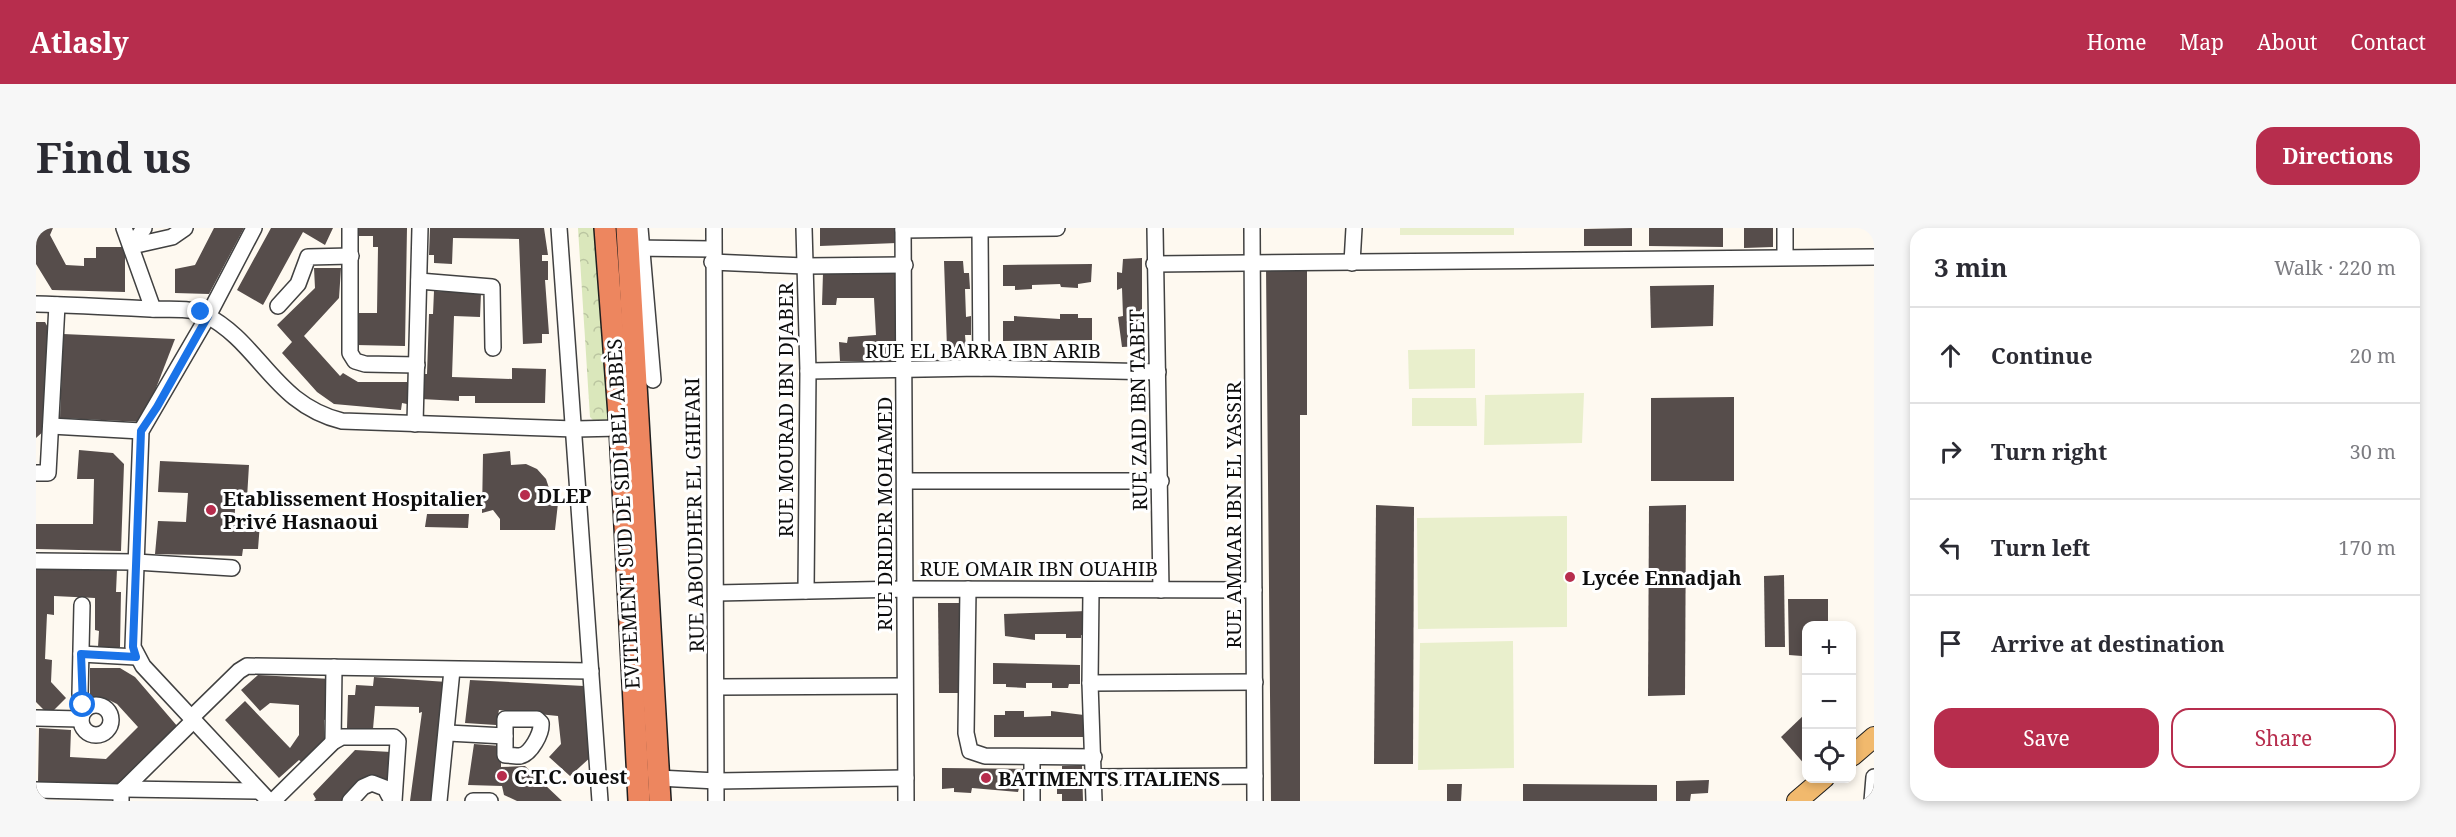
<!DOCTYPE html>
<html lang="en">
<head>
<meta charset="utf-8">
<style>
  body { margin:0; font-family:"Noto Serif",serif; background:#f7f7f7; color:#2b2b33 }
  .controls { position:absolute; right:18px; bottom:18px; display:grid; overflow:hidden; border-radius:12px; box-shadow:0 3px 9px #0003 }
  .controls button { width:54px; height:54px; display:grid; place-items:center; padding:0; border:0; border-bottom:2px solid #e1e1e2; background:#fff; color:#2b2b33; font:30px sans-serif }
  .stop { position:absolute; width:18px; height:18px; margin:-14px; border:4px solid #1a73e8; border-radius:50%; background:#fff }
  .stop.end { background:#1a73e8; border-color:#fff; box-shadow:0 2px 6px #0008 }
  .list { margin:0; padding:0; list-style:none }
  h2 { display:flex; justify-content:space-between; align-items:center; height:78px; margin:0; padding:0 24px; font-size:26px }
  h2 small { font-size:20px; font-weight:400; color:#7c7c81 }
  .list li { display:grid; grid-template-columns:39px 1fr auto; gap:18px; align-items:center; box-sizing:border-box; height:96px; padding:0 24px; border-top:2px solid #e1e1e2 }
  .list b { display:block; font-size:22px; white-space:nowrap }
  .list em { font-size:20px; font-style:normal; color:#7c7c81 }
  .actions { display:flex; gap:12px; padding:18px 24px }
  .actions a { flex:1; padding:14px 0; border:2px solid #b72d4d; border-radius:18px; text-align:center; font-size:21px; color:#b72d4d }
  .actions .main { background:#b72d4d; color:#fff }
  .icon { flex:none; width:33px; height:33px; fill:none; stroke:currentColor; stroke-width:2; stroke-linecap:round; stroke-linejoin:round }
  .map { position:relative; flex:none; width:1838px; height:573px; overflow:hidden; border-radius:18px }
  header { display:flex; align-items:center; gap:36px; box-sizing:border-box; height:84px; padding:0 30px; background:#b72d4d; color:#fff }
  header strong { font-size:28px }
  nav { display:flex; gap:33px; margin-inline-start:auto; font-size:21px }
  .intro { display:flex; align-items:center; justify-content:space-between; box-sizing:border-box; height:144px; padding:0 36px }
  h1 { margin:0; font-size:42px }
  .button { padding:15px 27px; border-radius:18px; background:#b72d4d; color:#fff; font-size:21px; font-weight:700 }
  main { display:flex; gap:36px; padding:0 36px }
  aside { flex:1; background:#fff; border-radius:18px; box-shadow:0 3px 9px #0003 }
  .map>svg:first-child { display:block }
</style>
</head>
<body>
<header>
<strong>Atlasly</strong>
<nav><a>Home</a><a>Map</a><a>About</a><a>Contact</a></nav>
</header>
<div class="intro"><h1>Find us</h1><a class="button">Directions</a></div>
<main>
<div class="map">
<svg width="1838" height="573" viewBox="0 0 1838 573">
  <defs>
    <pattern id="park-crowns" width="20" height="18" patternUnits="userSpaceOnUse" patternTransform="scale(1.5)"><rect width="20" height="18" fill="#dae7bb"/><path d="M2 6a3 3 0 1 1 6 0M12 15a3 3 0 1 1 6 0" fill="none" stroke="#bac5a0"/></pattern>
  </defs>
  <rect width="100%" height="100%" fill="#fef9f0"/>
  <path fill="url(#park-crowns)" d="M542 0H566L576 191 561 196 554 189Z"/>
  <g fill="#e9efcc">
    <rect x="1364" y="0" width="114" height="7"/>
    <path d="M1439 121V160L1373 161 1372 122Z"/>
    <path d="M1548 165 1546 215 1448 217 1449 167Z"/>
    <path d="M1376 170H1440L1441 198H1376Z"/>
    <path d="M1531 288V399L1382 401 1381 290Z"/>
    <path d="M1477 413 1478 540 1382 542 1384 415Z"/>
  </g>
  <g fill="#564d4b">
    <path d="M0 0H17L14 7 30 37 48 38V30H60V19H89V64L16 62 0 36Z"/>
    <path d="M178 0H208L173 66 139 65V41L159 37Z"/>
    <path d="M235 0H297L289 17 267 4 227 77 201 62Z"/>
    <path d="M323 0H371L369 118 320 117 321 85H341L342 19H337V8H323Z"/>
    <path d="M394 0H508L512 27H506V33H512V52H509L513 106H506V115L487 116 483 11 417 10 416 36 398 35V27H393Z"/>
    <path d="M784 0H861V15L784 18Z"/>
    <path d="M1596 0V18H1548V1Z"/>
    <path d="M1613 0H1687V19L1613 18Z"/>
    <path d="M1708 0H1737V19L1708 20Z"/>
    <path d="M1106 30V118L1086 119 1082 89 1087 88 1086 60 1081 62V44L1086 45 1087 31Z"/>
    <path d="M908 33H927L928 45H933L934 61H929L930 89 935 88V107H929L930 119 911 120Z"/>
    <path d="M1056 36 1055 54 1042 56V60L1025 59 1024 56 996 57V61L979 62V58H967V37Z"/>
    <path d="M1271 36V187H1264V573H1235L1230 39Z"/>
    <path d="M278 40H305L303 70 268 108 304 148 307 145 322 154H371V176L366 175 365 182 298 176 281 164 246 125 256 114 241 97 279 60Z"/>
    <path d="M787 45H865L866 133H804L803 114 811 115 812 109 840 107 838 70H801L800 77H786Z"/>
    <path d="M1678 57 1677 98 1615 100 1614 58Z"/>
    <path d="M398 63 445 65 444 89 418 88 416 149 476 151V140L510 141 509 175H439V168H423V173L385 171 386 146H391L393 86H397Z"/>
    <path d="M1024 86H1042V90H1056V112L967 113V93H978V88L1024 91Z"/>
    <path d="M0 94H9L15 105 9 202 0 210Z"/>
    <path d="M27 106 139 111 107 194 24 190Z"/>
    <path d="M1698 169V253H1615V170Z"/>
    <path d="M43 222 77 225 88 236 85 323 0 321V296H57L58 251H41Z"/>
    <path d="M474 223 475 237 490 236 501 241 510 251 513 260V273L522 275 519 302H464V291L457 282 446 285 447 226Z"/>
    <path d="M124 233 213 237 211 270H200L198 294 224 295 222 321H207L206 328 119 326 122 293 150 294 152 265 122 264Z"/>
    <path d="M1340 277 1378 279 1377 536H1338Z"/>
    <path d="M1650 277 1649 467 1612 468 1613 278Z"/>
    <path d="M391 286H433L432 300 389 299Z"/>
    <path d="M0 338 81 341 80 364H85L84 419H62L63 403 59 402V370L18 368V387L11 386 9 431 16 432 15 454 30 470 13 487 0 474Z"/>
    <path d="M1748 347 1749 419H1729L1728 348Z"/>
    <path d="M1752 371H1792V398H1770V444L1768 446 1766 428 1753 427Z"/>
    <path d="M902 375H926L925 465H903Z"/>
    <path d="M1051 383 1052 408 1045 407V410H1030V406H999V412L969 408 968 386Z"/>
    <path d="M957 435 1044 437V456H1033L1032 460H1016V455H990V460L970 459V456H957Z"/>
    <path d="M54 440H84L99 449 142 499 82 560 2 555 3 500 35 502 34 529 70 531 102 499 81 476 73 472H54Z"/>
    <path d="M222 447 295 451 292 491 288 492 289 516 267 535 263 532 243 550 189 492 209 473 254 520 263 507V477L234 475 224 483 205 462Z"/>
    <path d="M338 449 411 454 398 573H374L386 484 383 485V479L339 478 337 501 311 500 312 467H319L320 457 337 458Z"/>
    <path d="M434 452 548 458 553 465 557 527 534 548 513 529 525 516 522 488 463 482 460 497 429 495Z"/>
    <path d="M969 483H988V489L1015 488V483L1048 487V509H958V487H969Z"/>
    <path d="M1770 485V538L1745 509Z"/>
    <path d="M438 516 465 518V539L489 538 526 573H481L468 567 466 558 432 557Z"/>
    <path d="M319 522 355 524 353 552 335 551 312 573H278L280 571 277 566Z"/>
    <path d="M1046 537 1047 573H1026V566H1021V551H1026V538Z"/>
    <path d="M906 540 995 541V560H983L982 564 936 560 935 565 918 564V560L906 561Z"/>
    <path d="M1673 552 1672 565 1655 566 1654 573H1640V553Z"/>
    <path d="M1411 556H1426L1425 573H1411Z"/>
    <path d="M1487 556 1621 557V573H1487Z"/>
  </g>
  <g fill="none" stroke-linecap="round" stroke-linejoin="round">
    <g stroke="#414141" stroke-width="18">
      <g id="minor">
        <path d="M88 0 117 81"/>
        <path d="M218 0 172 88 105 203 97 419 107 438 233 573"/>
        <path d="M314 0V125L319 133 329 136 381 137"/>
        <path d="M523 0 564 573"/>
        <path d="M604 0 617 152"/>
        <path d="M678 0 680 573"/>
        <path d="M768 0 772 143 770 363"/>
        <path d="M867 0 870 573"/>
        <path d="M1119 0 1125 362"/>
        <path d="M1216 0 1219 573"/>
        <path d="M867 2 1021 0"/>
        <path d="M944 2 945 140"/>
        <path d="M96 18 136 9 149 0"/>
        <path d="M96 18 108 0"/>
        <path d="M596 20 676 21"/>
        <path d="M1749 28V0"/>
        <path d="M676 34 769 38 869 37"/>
        <path d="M1316 35 1318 0"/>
        <path d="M1118 36 1838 29"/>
        <path d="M383 53 456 59 457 120"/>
        <path d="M0 76C38 77 76 79 114 81 131 82 153 79 168 86 225 115 237 176 306 193L539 201 584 200"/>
        <path d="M242 78 262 56 272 29 315 28"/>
        <path d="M772 143 945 140 1122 144"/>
        <path d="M379 196 384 0"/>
        <path d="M15 198 105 203"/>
        <path d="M0 245H12L21 77"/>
        <path d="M869 253H1125"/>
        <path d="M0 333 100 334 196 340"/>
        <path d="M932 361 930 505 934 523 949 528 1058 529"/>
        <path d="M1055 363 1054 455 1058 573"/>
        <path d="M680 365 868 361 1218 362"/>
        <path d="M46 377 44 466 49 482"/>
        <path d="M45 426 100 429"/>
        <path d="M1054 455 1219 454"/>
        <path d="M682 459 868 458"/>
        <circle cx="60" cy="492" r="15"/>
        <path d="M0 490 45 491"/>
        <path d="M155 490 203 443 211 438 555 443"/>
        <path d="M469 491H501L505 495C506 505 495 526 484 528 479 528 473 527 469 527Z"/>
        <path d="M412 505 469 508"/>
        <path d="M297 514 298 439"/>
        <path d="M1058 549 1219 548"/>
        <path d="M622 550 681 553 870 550"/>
        <path d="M88 561 222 563"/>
        <path d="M0 562 85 564"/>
        <path d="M85 573V564L157 493"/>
        <path d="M237 573 297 514 306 509H358L362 513 358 573"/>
        <path d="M314 573 327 559 336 555 349 560 356 573"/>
        <path d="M403 573 416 442"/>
        <path d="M437 573H454"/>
        <path d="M996 573V530"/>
        <path d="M1836 573 1838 549"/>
      </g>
    </g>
    <g stroke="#1f1f1f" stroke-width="22">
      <g id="major">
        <path d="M1816 528 1838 509"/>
        <path d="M1761 573 1788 550"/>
      </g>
    </g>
    <g stroke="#1f1f1f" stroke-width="24">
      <g id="highway">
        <path d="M569 0 584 200 603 573"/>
        <path d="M591 0 624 573"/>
      </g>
    </g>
    <use href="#minor" stroke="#fff" stroke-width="15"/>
    <use href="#major" stroke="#f1b96d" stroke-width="20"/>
    <use href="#highway" stroke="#ed865f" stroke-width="21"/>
  </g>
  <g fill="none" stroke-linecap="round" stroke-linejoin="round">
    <path stroke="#1a73e8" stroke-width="8" d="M47 477 45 426 100 429 97 419 105 203 121 179 172 88 165 84"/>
  </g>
  <g fill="#b72d4d" stroke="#fff" stroke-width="2">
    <circle cx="489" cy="267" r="6"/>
    <circle cx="175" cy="282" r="6"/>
    <circle cx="1534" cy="349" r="6"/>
    <circle cx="466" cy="548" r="6"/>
    <circle cx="950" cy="550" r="6"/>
  </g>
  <g text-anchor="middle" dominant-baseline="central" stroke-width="6" stroke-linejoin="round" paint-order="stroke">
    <g font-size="20" fill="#0e0e0e" stroke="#fff">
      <text x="947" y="122">RUE EL BARRA IBN ARIB</text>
      <text transform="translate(749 182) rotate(-90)">RUE MOURAD IBN DJABER</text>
      <text transform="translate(1102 182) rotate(-91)">RUE ZAID IBN TABET</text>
      <text transform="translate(587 286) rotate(-93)">EVITEMENT SUD DE SIDI BEL ABBÈS</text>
      <text transform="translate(848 286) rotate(-90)">RUE DRIDER MOHAMED</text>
      <text transform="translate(658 287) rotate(-91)">RUE ABOUDHER EL GHIFARI</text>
      <text transform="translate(1197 287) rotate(-90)">RUE AMMAR IBN EL YASSIR</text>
      <text x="1003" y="340">RUE OMAIR IBN OUAHIB</text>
    </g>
    <g font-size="20" font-weight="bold" fill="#0e0e0e" stroke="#fff" text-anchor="start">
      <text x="501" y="267">DLEP</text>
      <text x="187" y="270">Etablissement Hospitalier<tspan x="187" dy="23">Privé Hasnaoui</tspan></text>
      <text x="1546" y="349">Lycée Ennadjah</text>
      <text x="478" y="548">C.T.C. ouest</text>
      <text x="962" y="550">BATIMENTS ITALIENS</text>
    </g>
  </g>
</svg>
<div class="controls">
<button>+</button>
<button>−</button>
<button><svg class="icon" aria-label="locate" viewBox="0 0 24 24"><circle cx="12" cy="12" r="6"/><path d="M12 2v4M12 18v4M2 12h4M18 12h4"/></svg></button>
</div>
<div class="stop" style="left:47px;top:477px"></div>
<div class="stop end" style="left:165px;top:84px"></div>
</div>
<aside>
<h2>3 min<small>Walk · 220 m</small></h2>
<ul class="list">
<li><svg class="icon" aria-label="ahead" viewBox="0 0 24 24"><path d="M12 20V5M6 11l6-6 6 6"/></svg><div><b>Continue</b></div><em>20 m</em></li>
<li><svg class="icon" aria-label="right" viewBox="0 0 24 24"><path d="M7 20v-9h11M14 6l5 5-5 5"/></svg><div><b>Turn right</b></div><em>30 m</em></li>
<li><svg class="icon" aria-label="left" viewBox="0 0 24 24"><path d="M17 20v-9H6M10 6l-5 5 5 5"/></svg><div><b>Turn left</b></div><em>170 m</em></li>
<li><svg class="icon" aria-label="arrive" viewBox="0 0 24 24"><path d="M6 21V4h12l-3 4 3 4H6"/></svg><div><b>Arrive at destination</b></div></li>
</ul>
<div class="actions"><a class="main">Save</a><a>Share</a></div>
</aside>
</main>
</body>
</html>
